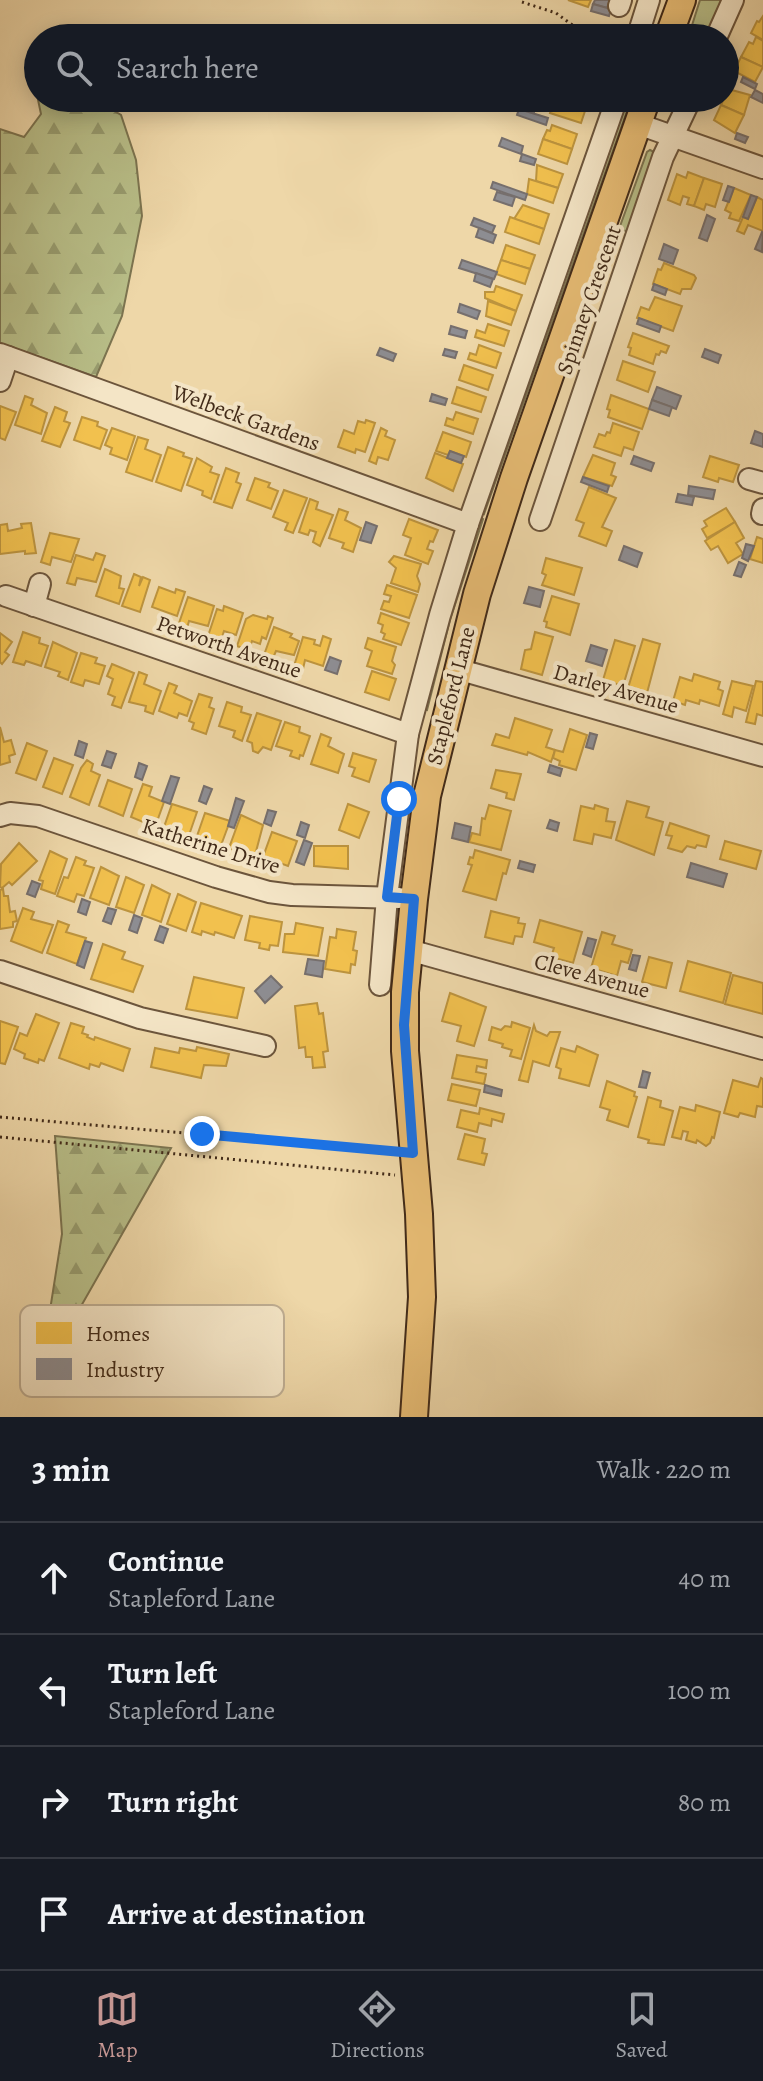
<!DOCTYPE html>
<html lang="en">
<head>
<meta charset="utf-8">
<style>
  body { margin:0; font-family:Alegreya,serif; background:#20242c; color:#f1f3f6 }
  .stop { position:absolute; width:24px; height:24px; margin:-18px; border:6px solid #1a73e8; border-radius:50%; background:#fff }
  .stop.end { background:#1a73e8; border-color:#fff; box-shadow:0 2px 8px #0008 }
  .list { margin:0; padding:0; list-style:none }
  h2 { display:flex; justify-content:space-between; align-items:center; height:104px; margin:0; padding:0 32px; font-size:34px }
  h2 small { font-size:26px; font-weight:400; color:#9ea1a6 }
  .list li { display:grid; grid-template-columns:52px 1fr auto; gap:24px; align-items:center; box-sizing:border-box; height:112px; padding:0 32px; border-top:2px solid #363941 }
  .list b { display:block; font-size:30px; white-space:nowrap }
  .list p { margin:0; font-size:26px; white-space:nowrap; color:#9ea1a6 }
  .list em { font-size:26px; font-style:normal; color:#9ea1a6 }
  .icon { flex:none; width:44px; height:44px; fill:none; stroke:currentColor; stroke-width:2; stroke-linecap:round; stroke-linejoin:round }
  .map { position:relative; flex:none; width:763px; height:1417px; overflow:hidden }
  .search { position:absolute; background:#171b24; box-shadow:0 4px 20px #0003; left:24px; right:24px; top:24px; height:88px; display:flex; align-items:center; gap:20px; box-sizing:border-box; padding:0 28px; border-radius:44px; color:#9ea1a6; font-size:30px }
  .sheet { height:552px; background:#171b24 }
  nav { display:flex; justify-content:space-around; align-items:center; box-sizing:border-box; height:112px; border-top:2px solid #363941; background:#171b24; font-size:22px; color:#9ea1a6 }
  nav a { display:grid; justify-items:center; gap:4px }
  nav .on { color:#c59692 }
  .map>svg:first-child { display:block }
</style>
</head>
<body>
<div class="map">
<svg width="763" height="1417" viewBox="0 0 763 1417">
  <defs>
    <pattern id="forest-firs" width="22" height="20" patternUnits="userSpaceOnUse" patternTransform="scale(2)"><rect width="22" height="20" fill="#b8be88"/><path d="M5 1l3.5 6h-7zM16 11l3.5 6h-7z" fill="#979b6e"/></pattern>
  </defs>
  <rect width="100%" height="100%" fill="#eed7a8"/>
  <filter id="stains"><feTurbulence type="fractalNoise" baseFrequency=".0025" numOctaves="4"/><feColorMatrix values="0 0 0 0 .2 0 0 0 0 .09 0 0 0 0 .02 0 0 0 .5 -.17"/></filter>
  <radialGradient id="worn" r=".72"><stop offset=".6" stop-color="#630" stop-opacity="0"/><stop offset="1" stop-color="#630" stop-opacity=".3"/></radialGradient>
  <g fill="#b8be88" stroke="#7c7450" stroke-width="2">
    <path d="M700 0H722L706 38H688Z"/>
    <path d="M624 107 627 111 484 514 480 512Z"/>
    <path d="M650 150 654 152 629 232 619 229 647 152Z"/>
    <path d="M478 517 483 519 450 620 427 710 422 709Z"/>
  </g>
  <g fill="url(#forest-firs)" stroke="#7c7450" stroke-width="2">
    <path d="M38 93V98H92L121 115 136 160 142 216 122 316 96 377 0 343V129L24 137 41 114 37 95Z"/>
    <path d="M55 1136 171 1148 39 1380 62 1234Z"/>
  </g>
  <g fill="#f2c14e" stroke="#bd943e" stroke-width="2">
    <path d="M568 0H591L588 7Z"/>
    <path d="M763 16V40L751 33 757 21 759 22Z"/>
    <path d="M756 37 763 41V67L741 57 749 42 753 44Z"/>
    <path d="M741 57 763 67 755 82 734 71Z"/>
    <path d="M728 89 750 95 744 115 721 105Z"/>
    <path d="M555 98 586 108 581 123 550 113Z"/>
    <path d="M556 98H590L586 108Z"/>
    <path d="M721 105 744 115 735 133 714 120Z"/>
    <path d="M552 125 577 134 572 149 543 139 547 130 550 131Z"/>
    <path d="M543 139 572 149 567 164 538 154Z"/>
    <path d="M537 165 563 174 558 188 536 181Z"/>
    <path d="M688 172 704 178 694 206 687 204 689 198 683 196 680 205 668 200 677 174 686 178Z"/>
    <path d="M704 178 722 184 715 207 706 204 704 210 694 206Z"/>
    <path d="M529 179 558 188 553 203 527 194Z"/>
    <path d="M734 188 751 195 739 221 729 218 731 213 725 210Z"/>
    <path d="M757 197 763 200V231L748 225 744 234 737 231 743 217 748 219Z"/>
    <path d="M523 205 549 214 544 229 514 219Z"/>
    <path d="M510 217 544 229 539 244 505 232Z"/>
    <path d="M506 245 535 255 530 269 501 260Z"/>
    <path d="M501 260 530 269 525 284 496 274Z"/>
    <path d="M664 263 694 275 696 278 691 289H682L680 294 653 284 658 269 661 270Z"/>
    <path d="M496 286 522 295 516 311 485 298V292H494Z"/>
    <path d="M655 297 682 306 673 331 637 318 641 307 649 310Z"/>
    <path d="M488 301 516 311 511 325 486 316Z"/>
    <path d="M488 324 509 331 504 346 475 337 477 330 485 333Z"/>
    <path d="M633 333 669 346 666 353 661 351 659 355 656 354 653 364 629 355 631 348 628 347Z"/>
    <path d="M479 345 501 353 496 368 468 359 470 353 476 355Z"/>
    <path d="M623 361 655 372 648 392 617 380Z"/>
    <path d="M464 365 493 375 488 390 459 380Z"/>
    <path d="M457 387 486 397 481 412 452 403Z"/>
    <path d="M611 395 649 409 642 429 608 417 610 410 607 409Z"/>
    <path d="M25 396 33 399 31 405 47 413 41 434 15 425Z"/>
    <path d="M0 406 16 412 5 440 0 438Z"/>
    <path d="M55 407 67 412 64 421 70 423 60 447 42 441Z"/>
    <path d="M456 412 478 419 473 434 445 425 447 418 453 420Z"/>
    <path d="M82 417 98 422 97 426 107 430 100 449 74 440Z"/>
    <path d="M366 420 375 423 365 452 356 449 355 453 338 447 344 430 354 434 358 421 365 423Z"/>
    <path d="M613 423 639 432 633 450 624 447 621 456 594 447 599 434 605 436 607 432 610 433Z"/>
    <path d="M112 428 135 436 127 460 110 454 112 448 105 445Z"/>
    <path d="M381 428 387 431 385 436 395 440 388 460 378 457 376 464 369 461Z"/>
    <path d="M443 432 471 442 466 457 450 451 448 455 436 451Z"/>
    <path d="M138 437 148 440 145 449 161 455 152 481 126 472Z"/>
    <path d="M168 447 184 453 183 456 192 459 181 491 156 482Z"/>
    <path d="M435 453 463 464 453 491 426 478Z"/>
    <path d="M593 455 615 463 611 475 616 477 612 486 583 477Z"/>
    <path d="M710 456 739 465 733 482 719 478 718 482 703 477Z"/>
    <path d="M197 458 212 467 210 472 219 475 211 499 202 495 203 491 187 485Z"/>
    <path d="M226 468 239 473 236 482 241 484 232 508 214 502Z"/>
    <path d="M255 478 270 483 268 487 278 491 271 509 247 500Z"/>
    <path d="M589 487 616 498 602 527 612 531 606 546 579 536 584 523 576 520Z"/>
    <path d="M284 490 307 498 293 533 285 530 288 523 273 517Z"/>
    <path d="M310 499 318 502 316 509 333 515 320 546 313 542 316 532 310 530 308 535 299 532Z"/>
    <path d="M726 508 735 522 707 538 702 529 707 526 704 521Z"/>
    <path d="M339 509 348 512 345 520 361 528 353 552 342 548 344 543 329 538Z"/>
    <path d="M409 519 438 530 433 542 430 541 427 549 433 551 428 564 405 555 411 538 403 535Z"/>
    <path d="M735 522 744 538 736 543 743 554 728 563 718 546 711 550 705 541Z"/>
    <path d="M31 523 36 553 25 554V551L0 554V525L7 524 8 531 22 528 21 524Z"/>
    <path d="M50 533 79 539 71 562 52 557 50 565 41 562Z"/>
    <path d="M757 537 763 539V563L750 559Z"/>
    <path d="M96 553 105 556 96 582 77 578 75 585 67 583 76 555 93 560Z"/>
    <path d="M394 556 421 564 417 576 420 584 418 592 391 583 396 568 389 562Z"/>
    <path d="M546 558 582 568 574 595 542 585 546 575 542 573Z"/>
    <path d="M105 569 121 576 119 588 124 589 119 604 96 596Z"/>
    <path d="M134 574 141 577 139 586 143 577 150 580 140 612 122 606Z"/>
    <path d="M387 585 417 595 409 618 381 609 384 601 389 602 391 596 384 594Z"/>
    <path d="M159 587 175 593 176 589 185 592 177 616 152 607Z"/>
    <path d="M552 596 579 604 570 635 546 627 547 622 544 621Z"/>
    <path d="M188 597 214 606 208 626 189 621 187 628 178 626Z"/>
    <path d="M224 606 243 613 236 635 224 631 221 640 208 636 217 609 223 611Z"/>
    <path d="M381 613 409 623 401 645 383 639 385 634 381 632 383 625 378 623Z"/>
    <path d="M253 615 267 619 268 616 273 618 266 639 262 637 260 644 252 641 249 650 237 646 246 619Z"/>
    <path d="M274 627 292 634 290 637 299 641 294 655 276 651 273 658 264 655Z"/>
    <path d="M23 632 40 638 39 643 48 646 41 666 26 661 24 665 13 662Z"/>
    <path d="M535 632 553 637 542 675 521 669 525 650 531 649Z"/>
    <path d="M0 633 12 642 5 652 9 655 2 664 0 662Z"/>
    <path d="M323 636 331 639 323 666 305 660 303 669 294 666 303 637 315 640 314 644 320 646Z"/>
    <path d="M368 638 396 647 392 661 395 665 392 674 367 666 372 651 365 648Z"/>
    <path d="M643 639 660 644 647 693 628 688Z"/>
    <path d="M615 640 635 646 623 686 603 680Z"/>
    <path d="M53 642 77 653 68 680 58 676 60 672 45 667Z"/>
    <path d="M81 653 97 658 95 663 105 666 99 684 85 680 83 686 71 682Z"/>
    <path d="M112 664 134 673 121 708 112 705 115 697 108 694 113 679 107 676Z"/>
    <path d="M372 671 396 679 389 700 365 692Z"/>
    <path d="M139 672 147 675 144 684 161 691 153 714 145 711 146 706 129 702Z"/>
    <path d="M694 674 720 682 718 689 723 691 719 706 700 700 699 704 686 700 685 705 673 701 680 677 692 681Z"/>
    <path d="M732 681 753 686 746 711 734 707 732 717 723 714Z"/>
    <path d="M756 681 763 682V716L757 714 755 724 746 722Z"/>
    <path d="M169 683 177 686 174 693 192 701 187 716 179 713 177 718 159 711Z"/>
    <path d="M199 694 212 698 209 707 214 709 206 734 192 729 194 723 189 721Z"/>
    <path d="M227 702 242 707 241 712 251 715 242 741 233 737 235 731 219 726Z"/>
    <path d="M257 713 281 721 271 750 263 747 258 753 253 751 252 743 247 741Z"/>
    <path d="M515 718 552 730 546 747 555 750 551 762 528 752 527 755 492 745 496 734 509 738Z"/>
    <path d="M285 722 300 727 299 732 310 736 303 756 300 755 299 759 290 756 292 751 276 746Z"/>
    <path d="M0 727 4 742 11 740 15 754 9 756 10 762 0 765Z"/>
    <path d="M570 729 587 735 576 770 559 765 560 761 553 758 555 750 563 752Z"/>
    <path d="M321 734 331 738 328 746 344 754 338 773 311 764Z"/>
    <path d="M27 743 47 751 36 780 16 773Z"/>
    <path d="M353 753 376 760 369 782 352 776 355 768 349 766Z"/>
    <path d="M54 758 73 765 62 794 43 787Z"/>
    <path d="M87 760 93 764 91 771 100 775 89 805 70 797 81 768Z"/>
    <path d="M496 770 521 774 514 800 506 798 507 793 491 788Z"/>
    <path d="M108 780 132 789 123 816 99 806Z"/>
    <path d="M143 784 152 787 149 796 164 802 155 827 131 817Z"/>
    <path d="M627 801 649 807 646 817 663 822 654 855 616 840Z"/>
    <path d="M172 804 197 812 188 838 164 827Z"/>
    <path d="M348 804 369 812 359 838 339 830Z"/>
    <path d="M489 805 511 811 501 850 469 842 472 833 480 835 482 818 485 819Z"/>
    <path d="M595 805 608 809 606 821 615 822 611 838 594 834 592 844 574 840 581 806 594 809Z"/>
    <path d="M205 813 230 821 220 848 196 839Z"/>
    <path d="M241 815 263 825 254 859 229 848Z"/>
    <path d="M670 823 709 836 706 847 697 845 695 848 687 846 682 852 668 848 672 836 666 835Z"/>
    <path d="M272 832 297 841 288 866 263 857Z"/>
    <path d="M725 841 761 851 756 869 720 859Z"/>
    <path d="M19 843 37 861 12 885 9 882 2 888 0 887 1 864Z"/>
    <path d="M314 846H348V869L314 866Z"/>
    <path d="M475 850 510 860 506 874 503 873 496 900 463 891 472 865 468 864 470 857 473 858Z"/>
    <path d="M50 851 67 859 55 894 41 889 43 881 39 880Z"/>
    <path d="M76 857 86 861 84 865 94 868 84 896 77 894 74 902 57 896 64 877 68 878Z"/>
    <path d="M101 867 119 876 109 905 90 898Z"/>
    <path d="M126 877 144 885 134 913 116 907Z"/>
    <path d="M152 885 170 894 161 922 142 915Z"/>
    <path d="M3 889 4 896H8L10 912 15 911 17 921 13 922V927L0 929V890Z"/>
    <path d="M178 894 196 902 186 931 167 924Z"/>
    <path d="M201 903 242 916 234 938 215 932 214 935 202 931 201 935 192 932Z"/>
    <path d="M23 908 34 912 31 919 53 925 42 953 11 941Z"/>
    <path d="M491 911 519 918 518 923 525 924 522 937 515 936 513 944 485 937Z"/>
    <path d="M250 916 282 922 278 946 270 945 269 950 259 948 260 943 245 940Z"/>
    <path d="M540 920 582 932 573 963 551 957 554 948 534 942Z"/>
    <path d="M58 921 69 925 66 932 86 938 77 964 47 953Z"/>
    <path d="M296 923 323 928 318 956 283 952 285 934H294Z"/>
    <path d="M337 929 356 932 353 950 357 951 355 965 351 964 350 973 325 969 330 937 336 938Z"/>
    <path d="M602 932 615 936 612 944 632 950 628 963 621 961 617 976 591 968Z"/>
    <path d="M103 944 125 952 122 959 143 966 133 992 91 979Z"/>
    <path d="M649 957 672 963 666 988 642 982Z"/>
    <path d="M688 961 731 973 723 1003 680 991Z"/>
    <path d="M733 975 763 983V1014L725 1004Z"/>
    <path d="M194 977 244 988 237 1018 186 1009Z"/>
    <path d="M450 993 486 1007 474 1046 457 1041 461 1026 442 1021Z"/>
    <path d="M317 1003 319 1014 323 1013 328 1051 323 1052 325 1067 313 1068 312 1057H306L305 1047 299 1048 295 1006Z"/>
    <path d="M36 1014 59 1023 44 1061 39 1059 38 1063 24 1058 25 1054 14 1049 20 1033 27 1036Z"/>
    <path d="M0 1021 18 1027 5 1064 0 1063Z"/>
    <path d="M512 1022 530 1028 521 1059 510 1056 512 1050 502 1047 503 1044 489 1040 492 1027 501 1030 505 1026 511 1027Z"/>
    <path d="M71 1023 84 1027 82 1033 88 1035 87 1037 94 1040 95 1037 130 1049 123 1071 101 1063 99 1067 90 1064 89 1069 59 1058Z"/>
    <path d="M534 1025 536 1031 547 1036 550 1032H560L549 1066 533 1061 528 1082 519 1080Z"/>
    <path d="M577 1046 598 1055 589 1086 559 1078 561 1069 556 1067 561 1048 575 1052Z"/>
    <path d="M197 1047 229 1054 226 1066 204 1065 201 1078 151 1067 155 1048 179 1053 180 1048 196 1051Z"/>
    <path d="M457 1055 487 1060 486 1068 477 1066 476 1072 486 1074 484 1084 452 1078Z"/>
    <path d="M761 1078 763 1079V1107L757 1106 755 1117 740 1113 738 1117 724 1113 733 1080 758 1087Z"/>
    <path d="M607 1081 635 1092 634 1096 637 1097 628 1127 607 1120 610 1110 600 1107Z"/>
    <path d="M452 1084 480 1090 476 1106 448 1100Z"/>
    <path d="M648 1097 661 1101 660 1107 673 1111 664 1145 648 1143 649 1140 638 1137Z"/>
    <path d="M696 1105 720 1112 714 1138 712 1137 710 1143 706 1146 697 1140 696 1143 686 1140 688 1132 683 1131 681 1139 672 1137 680 1107 695 1111Z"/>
    <path d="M480 1108 504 1114 502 1122 492 1119 491 1126 479 1123 477 1132 457 1127 461 1110 479 1114Z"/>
    <path d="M465 1134 485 1139 482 1153 487 1154 484 1165 458 1159Z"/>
  </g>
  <g fill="#8d8d92" stroke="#766f6d" stroke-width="2">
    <path d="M595 0H610L607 8 593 4Z"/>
    <path d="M593 4 611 9 609 16 591 11Z"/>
    <path d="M743 77 757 84 755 89 741 82Z"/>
    <path d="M755 90 763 94V103L751 97Z"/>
    <path d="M521 100 536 104 534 112 519 107Z"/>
    <path d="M519 109 548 118 546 125 517 115Z"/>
    <path d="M737 133 748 137 745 143 735 139Z"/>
    <path d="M502 138 523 146 521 154 499 146Z"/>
    <path d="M522 154 536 159 534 165 520 161Z"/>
    <path d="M493 182 527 194 525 200 491 188Z"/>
    <path d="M728 186 734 188 729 202 723 200Z"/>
    <path d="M497 192 515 197 512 206 494 200Z"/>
    <path d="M751 195 757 197 748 219 743 217Z"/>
    <path d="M707 215 715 219 707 241 699 238Z"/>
    <path d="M474 218 495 226 492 233 471 225Z"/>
    <path d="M479 228 496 235 493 243 476 237Z"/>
    <path d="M762 232 763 233 762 252 755 249Z"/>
    <path d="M664 244 678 250 673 264 659 259Z"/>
    <path d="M462 260 497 272 494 279 459 268Z"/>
    <path d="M476 273 493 279 490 287 474 281Z"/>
    <path d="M654 284 667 289 665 295 652 290Z"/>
    <path d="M460 304 480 311 477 319 458 312Z"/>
    <path d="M639 318 661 326 659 332 637 324Z"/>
    <path d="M451 326 467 331 465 338 449 334Z"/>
    <path d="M380 348 396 354 393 361 377 355Z"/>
    <path d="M445 349 457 352 455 358 443 355Z"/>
    <path d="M705 349 721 355 718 363 702 357Z"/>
    <path d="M657 387 681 396 676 409 652 400Z"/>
    <path d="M432 394 447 399 445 405 430 401Z"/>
    <path d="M652 400 672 407 669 416 649 409Z"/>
    <path d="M755 431 763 434V447L751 443Z"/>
    <path d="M450 451 464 456 461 463 447 458Z"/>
    <path d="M634 456 654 463 651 471 631 464Z"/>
    <path d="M583 477 609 486 607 492 581 482Z"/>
    <path d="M689 486 715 490 713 499 688 495Z"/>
    <path d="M678 494 694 497 692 505 676 502Z"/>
    <path d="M366 522 377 526 371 543 360 540Z"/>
    <path d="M746 544 754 546 748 561 742 558Z"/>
    <path d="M624 546 642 553 637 567 619 560Z"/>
    <path d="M739 562 746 565 741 577 734 575Z"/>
    <path d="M529 587 544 591 540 607 524 603Z"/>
    <path d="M591 645 607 650 602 666 586 661Z"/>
    <path d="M330 657 341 661 337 674 325 670Z"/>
    <path d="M590 733 597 735 593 749 586 747Z"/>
    <path d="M79 741 87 744 83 758 75 755Z"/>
    <path d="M107 751 116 754 111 768 102 765Z"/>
    <path d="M139 763 147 766 142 780 135 777Z"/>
    <path d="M550 765 562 769 560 776 548 772Z"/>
    <path d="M171 776 179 778 170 804 162 801Z"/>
    <path d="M204 786 212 789 206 804 199 801Z"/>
    <path d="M236 798 244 801 234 828 228 826Z"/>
    <path d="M268 810 276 812 271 826 264 823Z"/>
    <path d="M550 820 559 823 557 831 547 828Z"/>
    <path d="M301 822 309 825 305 838 297 835Z"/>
    <path d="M455 823 471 827 468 842 452 838Z"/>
    <path d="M304 840 312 843 304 865 296 862Z"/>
    <path d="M520 861 535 865 533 872 518 868Z"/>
    <path d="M691 863 727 874 723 887 687 877Z"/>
    <path d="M32 881 40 884 35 897 27 894Z"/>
    <path d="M82 899 90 902 86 915 78 912Z"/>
    <path d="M108 908 116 910 111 924 103 921Z"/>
    <path d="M134 915 142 918 137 933 129 930Z"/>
    <path d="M160 926 168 929 163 943 155 940Z"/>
    <path d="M588 938 596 940 591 957 583 954Z"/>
    <path d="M85 941 92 943 84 968 77 965Z"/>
    <path d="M633 955 640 956 636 971 629 969Z"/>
    <path d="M308 959 324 961 322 977 305 974Z"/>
    <path d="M271 976 282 987 265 1003 255 991Z"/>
    <path d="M643 1071 650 1073 646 1088 639 1087Z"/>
    <path d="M485 1085 502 1090 501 1096 484 1092Z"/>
  </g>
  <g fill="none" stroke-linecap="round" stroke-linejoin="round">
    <g stroke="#6c553c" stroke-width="24">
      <g id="minor">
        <path d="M619 6 621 0"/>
        <path d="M637 38 649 0"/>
        <path d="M716 38 733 0"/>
        <path d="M638 124 763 168"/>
        <path d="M0 354 468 524"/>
        <path d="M0 381 8 357"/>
        <path d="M749 479 763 483"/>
        <path d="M762 514 763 509"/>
        <path d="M540 520 663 157 691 98"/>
        <path d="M6 596 408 734"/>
        <path d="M34 606 40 584"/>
        <path d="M457 669 763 756"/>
        <path d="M0 816 10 813 38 816 216 877 269 892 292 895 399 898"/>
        <path d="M409 950 763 1049"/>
        <path d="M0 971 140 1018 265 1046"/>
        <path d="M380 985 387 897 408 734 440 615 468 524 617 98"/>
      </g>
    </g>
    <g stroke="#412a18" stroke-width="30">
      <g id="major">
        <path d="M668 38 682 0"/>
        <path d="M414 1417 422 1297 419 1214 405 1051V992L414 899 427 796 477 594 514 478 647 98"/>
      </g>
    </g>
    <g stroke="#412a18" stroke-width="3" stroke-dasharray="2 4" stroke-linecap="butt">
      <path d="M522 2 556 13 590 38"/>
      <path d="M0 1117 391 1151"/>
      <path d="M0 1137 395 1175"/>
    </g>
    <use href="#minor" stroke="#f4e5c6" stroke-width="20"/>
    <use href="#major" stroke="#e7bc74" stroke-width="26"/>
  </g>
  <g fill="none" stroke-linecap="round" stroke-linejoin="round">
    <path stroke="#1a73e8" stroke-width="10" d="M202 1134 413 1153 404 1025 414 899 387 897 399 799"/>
  </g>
  <g text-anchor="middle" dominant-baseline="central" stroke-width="8" stroke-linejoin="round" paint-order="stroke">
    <g font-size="22" fill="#412a18" stroke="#f4e5c6">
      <text transform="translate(589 300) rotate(-71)">Spinney Crescent</text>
      <text transform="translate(246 418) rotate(20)">Welbeck Gardens</text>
      <text transform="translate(229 647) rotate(19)">Petworth Avenue</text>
      <text transform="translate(616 689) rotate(16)">Darley Avenue</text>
      <text transform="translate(451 696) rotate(-76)">Stapleford Lane</text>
      <text transform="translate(211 846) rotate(17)">Katherine Drive</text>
      <text transform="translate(592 976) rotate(15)">Cleve Avenue</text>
    </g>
  </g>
  <rect x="20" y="1305" width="264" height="92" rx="12" fill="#f4e5c6" stroke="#bead92" stroke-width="2"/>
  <rect x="36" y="1322" width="36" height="22" fill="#f2c14e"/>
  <rect x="36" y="1358" width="36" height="22" fill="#8d8d92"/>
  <g font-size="22" fill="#412a18">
    <text x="86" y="1341">Homes</text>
    <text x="86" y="1377">Industry</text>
  </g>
  <rect width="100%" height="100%" filter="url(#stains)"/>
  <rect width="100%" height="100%" fill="url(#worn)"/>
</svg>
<div class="stop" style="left:399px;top:799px"></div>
<div class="stop end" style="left:202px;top:1134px"></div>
<div class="search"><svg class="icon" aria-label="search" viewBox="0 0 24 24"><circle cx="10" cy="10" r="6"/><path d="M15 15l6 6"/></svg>Search here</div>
</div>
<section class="sheet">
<h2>3 min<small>Walk · 220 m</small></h2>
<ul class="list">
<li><svg class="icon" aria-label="ahead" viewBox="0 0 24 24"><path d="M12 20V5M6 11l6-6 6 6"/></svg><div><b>Continue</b><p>Stapleford Lane</p></div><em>40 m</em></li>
<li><svg class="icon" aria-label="left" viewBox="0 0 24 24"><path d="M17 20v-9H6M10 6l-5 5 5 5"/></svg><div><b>Turn left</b><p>Stapleford Lane</p></div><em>100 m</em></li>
<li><svg class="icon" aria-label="right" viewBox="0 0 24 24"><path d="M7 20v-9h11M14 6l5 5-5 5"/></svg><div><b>Turn right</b></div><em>80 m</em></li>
<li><svg class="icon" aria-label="arrive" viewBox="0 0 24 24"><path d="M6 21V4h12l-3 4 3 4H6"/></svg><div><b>Arrive at destination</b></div></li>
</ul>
</section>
<nav>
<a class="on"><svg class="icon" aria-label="map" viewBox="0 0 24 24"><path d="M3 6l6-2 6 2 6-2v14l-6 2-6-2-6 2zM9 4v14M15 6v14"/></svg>Map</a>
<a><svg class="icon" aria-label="directions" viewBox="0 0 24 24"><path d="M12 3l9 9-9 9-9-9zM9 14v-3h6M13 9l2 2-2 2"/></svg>Directions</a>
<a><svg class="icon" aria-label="saved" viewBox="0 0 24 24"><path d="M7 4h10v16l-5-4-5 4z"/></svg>Saved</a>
</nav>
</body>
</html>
